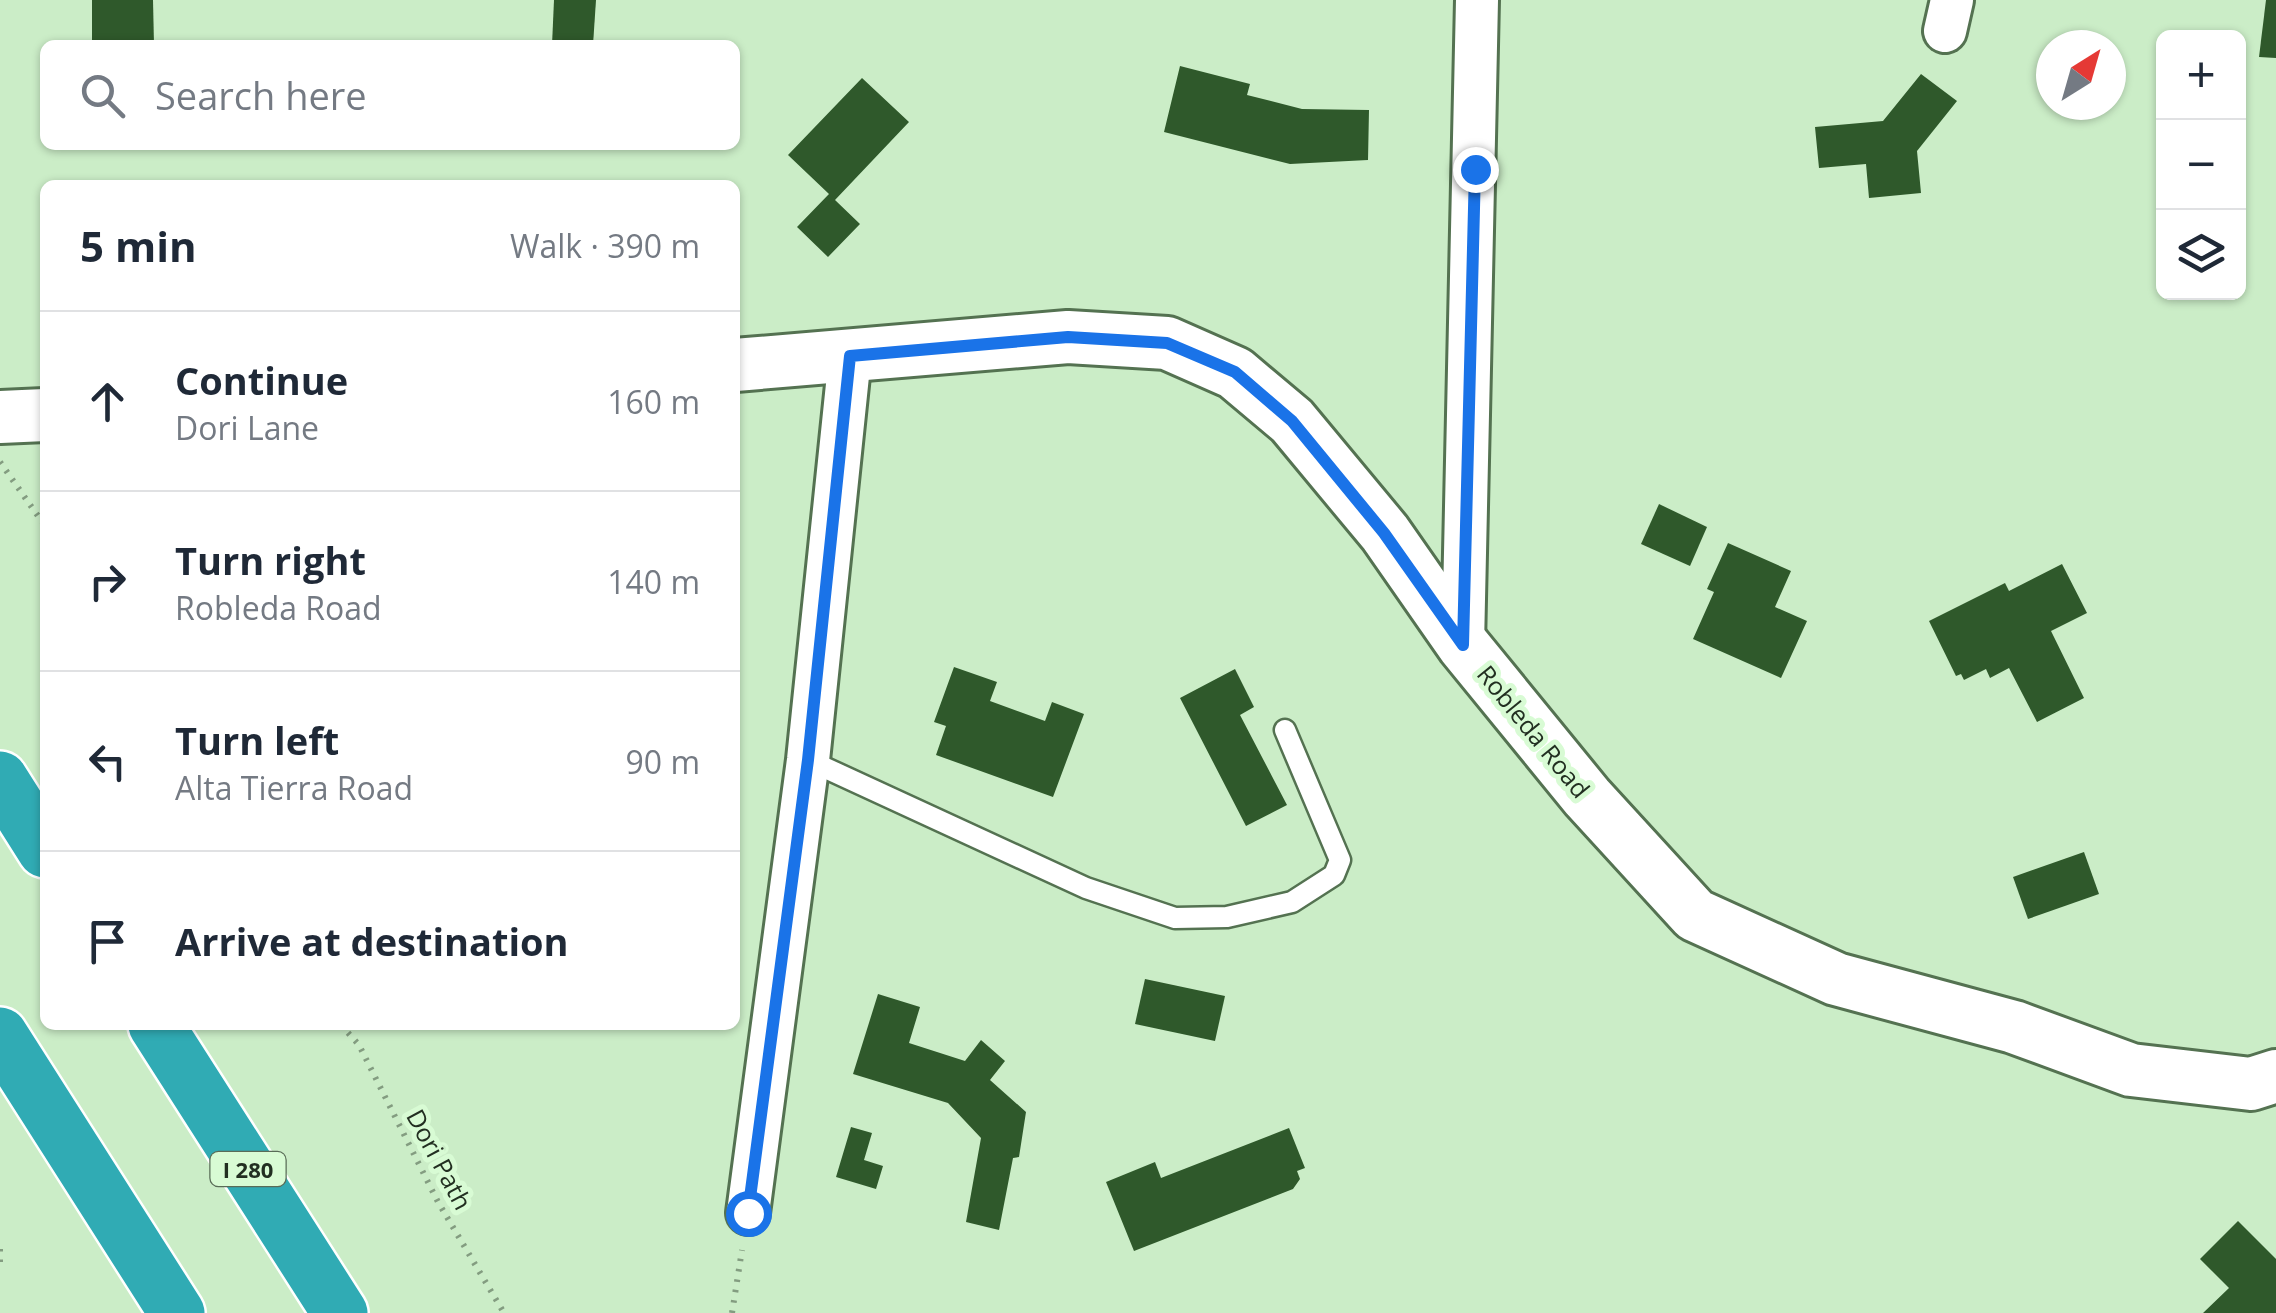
<!DOCTYPE html>
<html lang="en">
<head>
<meta charset="utf-8">
<style>
  body { margin:0; font-family:"Open Sans",sans-serif; background:#f6f6f7; color:#1f2937 }
  .controls { position:absolute; right:30px; top:30px; display:grid; overflow:hidden; border-radius:15px; box-shadow:0 2px 8px #0004 }
  .controls button { width:90px; height:90px; display:grid; place-items:center; padding:0; border:0; border-bottom:2px solid #e0e1e3; background:#fff; color:#1f2937; font:50px sans-serif }
  .compass { position:absolute; left:2036px; top:30px; width:90px; height:90px; border-radius:50%; background:#fff; box-shadow:0 2px 8px #0004; rotate:37deg }
  .stop { position:absolute; width:30px; height:30px; margin:-22px; border:8px solid #1a73e8; border-radius:50%; background:#fff }
  .stop.end { background:#1a73e8; border-color:#fff; box-shadow:0 2px 10px #0008 }
  .list { margin:0; padding:0; list-style:none }
  h2 { display:flex; justify-content:space-between; align-items:center; height:130px; margin:0; padding:0 40px; font-size:42px }
  h2 small { font-size:32px; font-weight:400; color:#747a83 }
  .list li { display:grid; grid-template-columns:65px 1fr auto; gap:30px; align-items:center; box-sizing:border-box; height:180px; padding:0 40px; border-top:2px solid #e0e1e3 }
  .list b { display:block; font-size:38px; white-space:nowrap }
  .list p { margin:0; font-size:32px; white-space:nowrap; color:#747a83 }
  .list em { font-size:32px; font-style:normal; color:#747a83 }
  .icon { flex:none; width:55px; height:55px; fill:none; stroke:currentColor; stroke-width:2; stroke-linecap:round; stroke-linejoin:round }
  .map { position:relative; flex:none; width:2276px; height:1313px; overflow:hidden }
  .search { position:absolute; background:#fff; box-shadow:0 2px 8px #0004; left:40px; top:40px; width:700px; height:110px; display:flex; align-items:center; gap:25px; box-sizing:border-box; padding:0 35px; border-radius:15px; color:#747a83; font-size:38px }
  .panel { position:absolute; background:#fff; box-shadow:0 2px 8px #0004; left:40px; top:180px; width:700px; height:850px; border-radius:15px }
  .map>svg:first-child { display:block }
</style>
</head>
<body>
<div class="map">
<svg width="2276" height="1313" viewBox="0 0 2276 1313">
  <rect width="100%" height="100%" fill="#cbedc7"/>
  <g fill="#2f592b">
    <path d="M92 0H153L154 45H92Z"/>
    <path d="M554 0H596L593 45H552Z"/>
    <path d="M2266 0H2276V58L2259 57Z"/>
    <path d="M1180 66 1250 84 1247 95 1302 109 1369 110 1368 160 1290 164 1164 132Z"/>
    <path d="M1921 74 1957 101 1917 151 1921 193 1869 198 1866 164 1819 168 1815 127 1883 121Z"/>
    <path d="M862 78 909 122 835 200 860 224 828 257 797 227 829 194 788 155Z"/>
    <path d="M1659 504 1707 527 1690 566 1641 544Z"/>
    <path d="M1728 543 1791 571 1775 607 1807 621 1781 678 1693 639 1714 592 1707 589Z"/>
    <path d="M2062 564 2087 613 2051 631 2084 698 2037 722 2009 668 1990 678 1986 669 1964 680 1961 674 1956 676 1929 621 2005 583 2009 591Z"/>
    <path d="M954 667 997 682 990 701 1045 721 1052 702 1084 714 1053 797 936 755 946 726 934 722Z"/>
    <path d="M1235 669 1254 707 1240 715 1287 805 1246 826 1180 698Z"/>
    <path d="M2084 852 2099 894 2028 919 2013 877Z"/>
    <path d="M1145 979 1225 996 1215 1041 1135 1024Z"/>
    <path d="M878 994 920 1007 909 1043 965 1061 981 1040 1005 1061 990 1080 1026 1112 1019 1157 1013 1158 999 1230 966 1222 981 1138 948 1103 853 1074Z"/>
    <path d="M851 1127 872 1133 864 1160 883 1166 876 1189 836 1177Z"/>
    <path d="M1289 1128 1305 1168 1297 1171 1300 1179 1293 1189 1134 1251 1106 1182 1155 1162 1161 1178Z"/>
    <path d="M2238 1221 2276 1259V1313H2203L2229 1288 2200 1259Z"/>
  </g>
  <g fill="none" stroke-linecap="round" stroke-linejoin="round">
    <g stroke="#547251" stroke-width="25">
      <path id="service" d="M808 760 1086 888 1175 918 1227 917 1292 902 1334 875 1340 860 1285 730"/>
    </g>
    <g stroke="#547251" stroke-width="48">
      <g id="minor">
        <path d="M1945 31 1952 0"/>
        <path d="M1463 645 1477 0"/>
        <path d="M748 1213 808 760 850 356"/>
      </g>
    </g>
    <g stroke="#547251" stroke-width="58">
      <g id="tertiary">
        <path d="M735 365 1068 337 1167 343 1235 373 1292 421 1385 533 1463 645 1587 797 1695 915 1836 979 2014 1027 2131 1070 2251 1084 2276 1076"/>
        <path d="M0 417 45 415"/>
      </g>
    </g>
    <g stroke="#fff" stroke-width="60">
      <g id="motorway">
        <path d="M0 779 45 850"/>
        <path d="M156 1025 340 1313"/>
        <path d="M0 1035 177 1313"/>
      </g>
    </g>
    <g stroke="#839c80" stroke-width="6" stroke-dasharray="2.5 8" stroke-linecap="butt">
      <path d="M0 462 45 526"/>
      <path d="M341 1025 359 1045 438 1202 504 1313"/>
      <path d="M0 1249V1268"/>
      <path d="M732 1313 742 1250"/>
    </g>
    <use href="#service" stroke="#fff" stroke-width="20"/>
    <use href="#minor" stroke="#fff" stroke-width="42"/>
    <use href="#tertiary" stroke="#fff" stroke-width="52"/>
    <use href="#motorway" stroke="#30abb4" stroke-width="55"/>
  </g>
  <g fill="none" stroke-linecap="round" stroke-linejoin="round">
    <path stroke="#1a73e8" stroke-width="12" d="M748 1213 808 760 850 356 1068 337 1167 343 1235 372 1292 421 1384 533 1463 645 1475 169"/>
  </g>
  <g text-anchor="middle" dominant-baseline="central" stroke-width="10" stroke-linejoin="round" paint-order="stroke">
    <rect fill="#d8fbd4" stroke="#596c57" stroke-width="2.5" x="210.5" y="1152" width="75" height="34" rx="8"/>
    <g font-size="22" font-weight="bold" fill="#222f21">
      <text x="248" y="1169">I 280</text>
    </g>
    <g font-size="25" fill="#222f21" stroke="#d8fbd4">
      <text transform="translate(1534 731) rotate(51)">Robleda Road</text>
      <text transform="translate(440 1159) rotate(62)">Dori Path</text>
    </g>
  </g>
</svg>
<div class="controls">
<button>+</button>
<button>−</button>
<button><svg class="icon" aria-label="layers" viewBox="0 0 24 24"><path d="M12 4l9 5-9 5-9-5zM3 14l9 5 9-5"/></svg></button>
</div>
<svg class="compass" viewBox="-18 -18 36 36"><path d="M0-13l5 13h-10z" fill="#e53935"/><path d="M0 13l5-13h-10z" fill="#747a83"/></svg>
<div class="stop" style="left:748px;top:1213px"></div>
<div class="stop end" style="left:1475px;top:169px"></div>
<div class="search"><svg class="icon" aria-label="search" viewBox="0 0 24 24"><circle cx="10" cy="10" r="6"/><path d="M15 15l6 6"/></svg>Search here</div>
<section class="panel">
<h2>5 min<small>Walk · 390 m</small></h2>
<ul class="list">
<li><svg class="icon" aria-label="ahead" viewBox="0 0 24 24"><path d="M12 20V5M6 11l6-6 6 6"/></svg><div><b>Continue</b><p>Dori Lane</p></div><em>160 m</em></li>
<li><svg class="icon" aria-label="right" viewBox="0 0 24 24"><path d="M7 20v-9h11M14 6l5 5-5 5"/></svg><div><b>Turn right</b><p>Robleda Road</p></div><em>140 m</em></li>
<li><svg class="icon" aria-label="left" viewBox="0 0 24 24"><path d="M17 20v-9H6M10 6l-5 5 5 5"/></svg><div><b>Turn left</b><p>Alta Tierra Road</p></div><em>90 m</em></li>
<li><svg class="icon" aria-label="arrive" viewBox="0 0 24 24"><path d="M6 21V4h12l-3 4 3 4H6"/></svg><div><b>Arrive at destination</b></div></li>
</ul>
</section>
</div>
</body>
</html>
